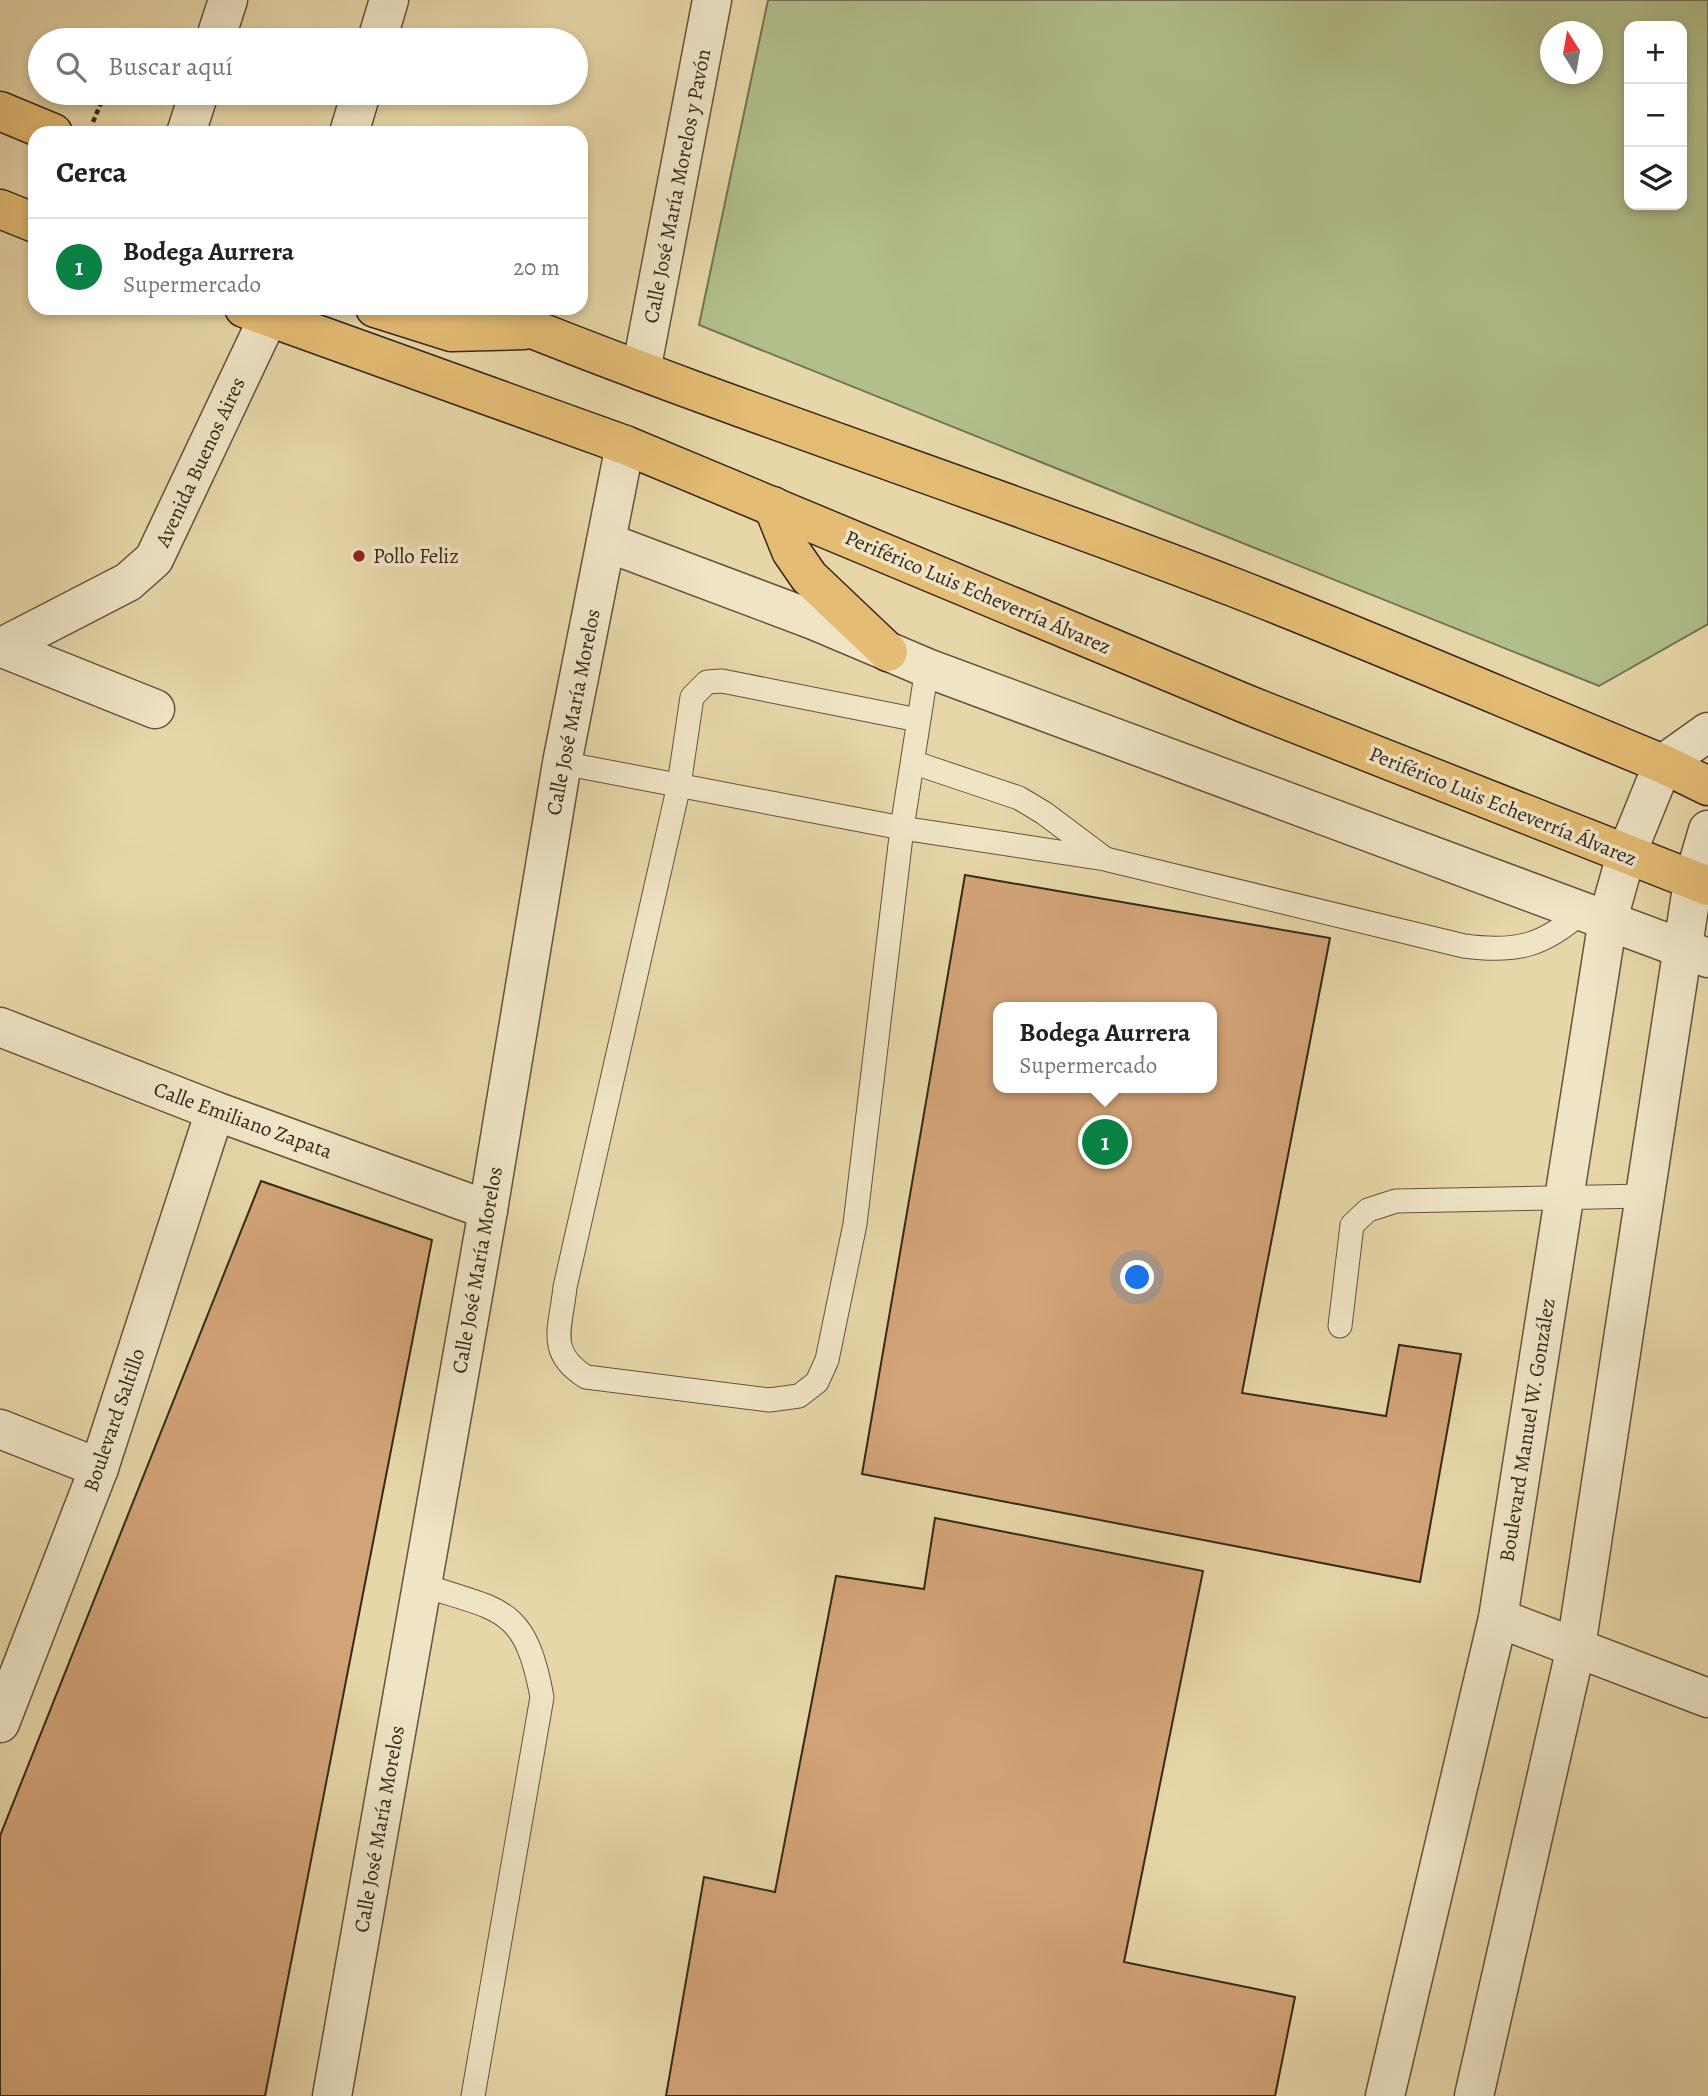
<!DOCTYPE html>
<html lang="es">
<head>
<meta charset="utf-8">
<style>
  body { margin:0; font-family:Alegreya,serif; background:#f6f6f6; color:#222 }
  .controls { position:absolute; right:21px; top:21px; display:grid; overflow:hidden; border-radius:14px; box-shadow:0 4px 10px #0003 }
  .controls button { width:63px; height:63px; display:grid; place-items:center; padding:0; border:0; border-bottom:2px solid #e0e0e0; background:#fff; color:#222; font:35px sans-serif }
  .compass { position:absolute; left:1540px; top:21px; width:63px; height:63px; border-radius:50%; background:#fff; box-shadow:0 4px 10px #0003; rotate:349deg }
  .you { position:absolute; left:1138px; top:1278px; width:24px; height:24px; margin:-18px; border:5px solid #fff; border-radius:50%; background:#1a73e8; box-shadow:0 0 0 10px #1a73e833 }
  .badge { display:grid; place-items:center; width:46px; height:46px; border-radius:50%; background:#0b8043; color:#fff; font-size:23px; font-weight:700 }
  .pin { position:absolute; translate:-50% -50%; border:4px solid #fff; box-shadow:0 2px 7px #0006 }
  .popup { position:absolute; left:993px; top:1002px; width:224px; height:91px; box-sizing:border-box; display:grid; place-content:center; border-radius:14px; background:#fff; filter:drop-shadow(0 2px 5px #0005); font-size:23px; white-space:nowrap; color:#767676 }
  .popup b { font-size:26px; color:#222 }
  .popup::after { content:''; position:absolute; left:50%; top:100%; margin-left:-14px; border:14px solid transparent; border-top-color:#fff }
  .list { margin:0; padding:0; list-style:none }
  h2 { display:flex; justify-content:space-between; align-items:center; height:91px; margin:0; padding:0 28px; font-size:30px }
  h2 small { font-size:23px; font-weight:400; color:#767676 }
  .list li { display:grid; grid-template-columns:46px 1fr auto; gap:21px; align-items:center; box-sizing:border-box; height:98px; padding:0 28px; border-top:2px solid #e0e0e0 }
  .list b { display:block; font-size:26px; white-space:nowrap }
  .list p { margin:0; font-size:23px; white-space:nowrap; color:#767676 }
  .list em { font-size:23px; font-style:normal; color:#767676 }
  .icon { flex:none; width:38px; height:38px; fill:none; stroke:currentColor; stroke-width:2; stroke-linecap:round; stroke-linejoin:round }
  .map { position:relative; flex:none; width:1708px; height:2096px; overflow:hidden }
  .search { position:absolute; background:#fff; box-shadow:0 4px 10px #0003; left:28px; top:28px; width:560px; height:77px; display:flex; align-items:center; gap:18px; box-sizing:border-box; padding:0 24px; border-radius:38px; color:#767676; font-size:26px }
  .panel { position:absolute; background:#fff; box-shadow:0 4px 10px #0003; left:28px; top:126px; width:560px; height:189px; border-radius:21px }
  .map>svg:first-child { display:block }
</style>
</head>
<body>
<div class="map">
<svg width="1708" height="2096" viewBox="0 0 1708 2096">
  <rect width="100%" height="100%" fill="#e7d7a8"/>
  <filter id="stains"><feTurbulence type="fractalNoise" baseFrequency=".00286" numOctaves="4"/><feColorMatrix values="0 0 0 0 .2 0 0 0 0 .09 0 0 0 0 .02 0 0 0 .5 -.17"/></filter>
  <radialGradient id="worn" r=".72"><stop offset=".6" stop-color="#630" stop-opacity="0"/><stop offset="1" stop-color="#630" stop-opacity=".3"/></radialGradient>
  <path fill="#b1bf8b" stroke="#747354" stroke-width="2" fill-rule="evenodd" d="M768 0H1708V624L1599 686 699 325ZM1629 26H1682V205H1629ZM1550 32H1592V74H1550Z"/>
  <g fill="#d3a477" stroke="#37271c" stroke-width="2" fill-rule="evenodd">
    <path d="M965 875 1330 938 1242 1393 1386 1416 1399 1345 1461 1354 1420 1582 862 1474ZM998 1007H1212V1088H998Z"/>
    <path d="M261 1181 432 1240 265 2096H0V1836Z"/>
    <path d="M935 1518 1203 1571 1124 1962 1295 1997 1275 2096H666L704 1877 775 1892 836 1576 924 1589Z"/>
  </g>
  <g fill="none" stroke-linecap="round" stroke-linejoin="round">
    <g stroke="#63533f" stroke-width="25">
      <g id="service">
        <path d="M918 720 722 681 707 682 692 697 679 785 565 1287C561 1328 546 1352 586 1377L769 1400 799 1396 817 1382 827 1360 855 1224 902 828 927 668"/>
        <path d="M562 763 902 828 1105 859 1464 946C1517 953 1544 946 1584 910"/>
        <path d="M915 763 1019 798 1044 813 1104 858"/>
        <path d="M1340 1326 1352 1225 1368 1210 1396 1201 1644 1196"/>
        <path d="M422 1585C502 1611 525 1606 542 1697L473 2096"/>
      </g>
    </g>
    <g stroke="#63533f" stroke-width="41">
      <g id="minor">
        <path d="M215 40 228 0"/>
        <path d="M377 40 389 0"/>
        <path d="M186 133 199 93"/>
        <path d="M349 133 361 93"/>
        <path d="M641 371 712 0"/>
        <path d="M606 542 816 621 927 668 1708 958"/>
        <path d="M0 647 155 709"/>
        <path d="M0 648 128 582 154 559 268 318"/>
        <path d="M0 1027 215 1111"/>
        <path d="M0 1429 99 1468"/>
        <path d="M1498 1618 1708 1698"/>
        <path d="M332 2096 488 1210"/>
      </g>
    </g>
    <g stroke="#63533f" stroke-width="41">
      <g id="tertiary">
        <path d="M0 1723 99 1468 215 1111 488 1210 562 763 625 445"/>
        <path d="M1385 2096 1498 1618 1608 919 1626 855 1663 764 1708 732"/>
        <path d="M1474 2096 1576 1647 1693 881 1708 830"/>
      </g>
    </g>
    <g stroke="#37271c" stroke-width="41">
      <g id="primary">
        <path d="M0 111 53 133"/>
        <path d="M0 209 35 223"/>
        <path d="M244 308 625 445 1251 706 1708 886"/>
        <path d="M375 308 451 332 524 330"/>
        <path d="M480 308C728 409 983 490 1233 587 1377 643 1519 705 1663 764L1708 786"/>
        <path d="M773 506 791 551 809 577 888 652"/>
      </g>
    </g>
    <g stroke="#37271c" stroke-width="4.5" stroke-dasharray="5 3.5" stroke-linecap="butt">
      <path d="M147 93 156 96"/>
      <path d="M93 122 105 93"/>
    </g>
    <use href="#service" stroke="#efe5c6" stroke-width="23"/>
    <use href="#minor" stroke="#efe5c6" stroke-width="38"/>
    <use href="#tertiary" stroke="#efe5c6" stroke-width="38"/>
    <use href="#primary" stroke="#e4bc74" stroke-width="38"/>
  </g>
  <circle fill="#8f2418" stroke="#efe5c6" stroke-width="2.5" cx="359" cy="556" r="7"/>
  <g text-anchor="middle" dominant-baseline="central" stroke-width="7" stroke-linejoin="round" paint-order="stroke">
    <g font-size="21" fill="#37271c" stroke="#efe5c6">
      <text transform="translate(677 186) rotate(-79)">Calle José María Morelos y Pavón</text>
      <text transform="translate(200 462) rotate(-65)">Avenida Buenos Aires</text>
      <text transform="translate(978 592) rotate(23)">Periférico Luis Echeverría Álvarez</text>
      <text transform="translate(573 712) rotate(-79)">Calle José María Morelos</text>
      <text transform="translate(1503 806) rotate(22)">Periférico Luis Echeverría Álvarez</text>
      <text transform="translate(243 1120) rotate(20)">Calle Emiliano Zapata</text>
      <text transform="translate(477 1270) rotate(-80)">Calle José María Morelos</text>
      <text transform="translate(114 1420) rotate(-71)">Boulevard Saltillo</text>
      <text transform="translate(1527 1430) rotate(-81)">Boulevard Manuel W. González</text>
      <text transform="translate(379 1829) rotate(-80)">Calle José María Morelos</text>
    </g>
    <g font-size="21" fill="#37271c" stroke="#efe5c6" text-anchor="start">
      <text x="373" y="556">Pollo Feliz</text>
    </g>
  </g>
  <rect width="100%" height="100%" filter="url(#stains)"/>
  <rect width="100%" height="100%" fill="url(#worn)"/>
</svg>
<div class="controls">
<button>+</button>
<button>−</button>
<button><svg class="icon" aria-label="layers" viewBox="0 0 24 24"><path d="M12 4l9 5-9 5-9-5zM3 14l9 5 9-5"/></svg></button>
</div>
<svg class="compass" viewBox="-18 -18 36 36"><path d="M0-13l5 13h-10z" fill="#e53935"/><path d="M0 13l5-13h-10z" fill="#767676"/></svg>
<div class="you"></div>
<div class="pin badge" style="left:1105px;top:1142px">1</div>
<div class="popup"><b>Bodega Aurrera</b>Supermercado</div>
<div class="search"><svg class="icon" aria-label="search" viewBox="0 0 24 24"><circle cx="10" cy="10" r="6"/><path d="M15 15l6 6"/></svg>Buscar aquí</div>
<section class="panel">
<h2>Cerca<small></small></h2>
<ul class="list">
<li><span class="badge">1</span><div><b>Bodega Aurrera</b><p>Supermercado</p></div><em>20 m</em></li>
</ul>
</section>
</div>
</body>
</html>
